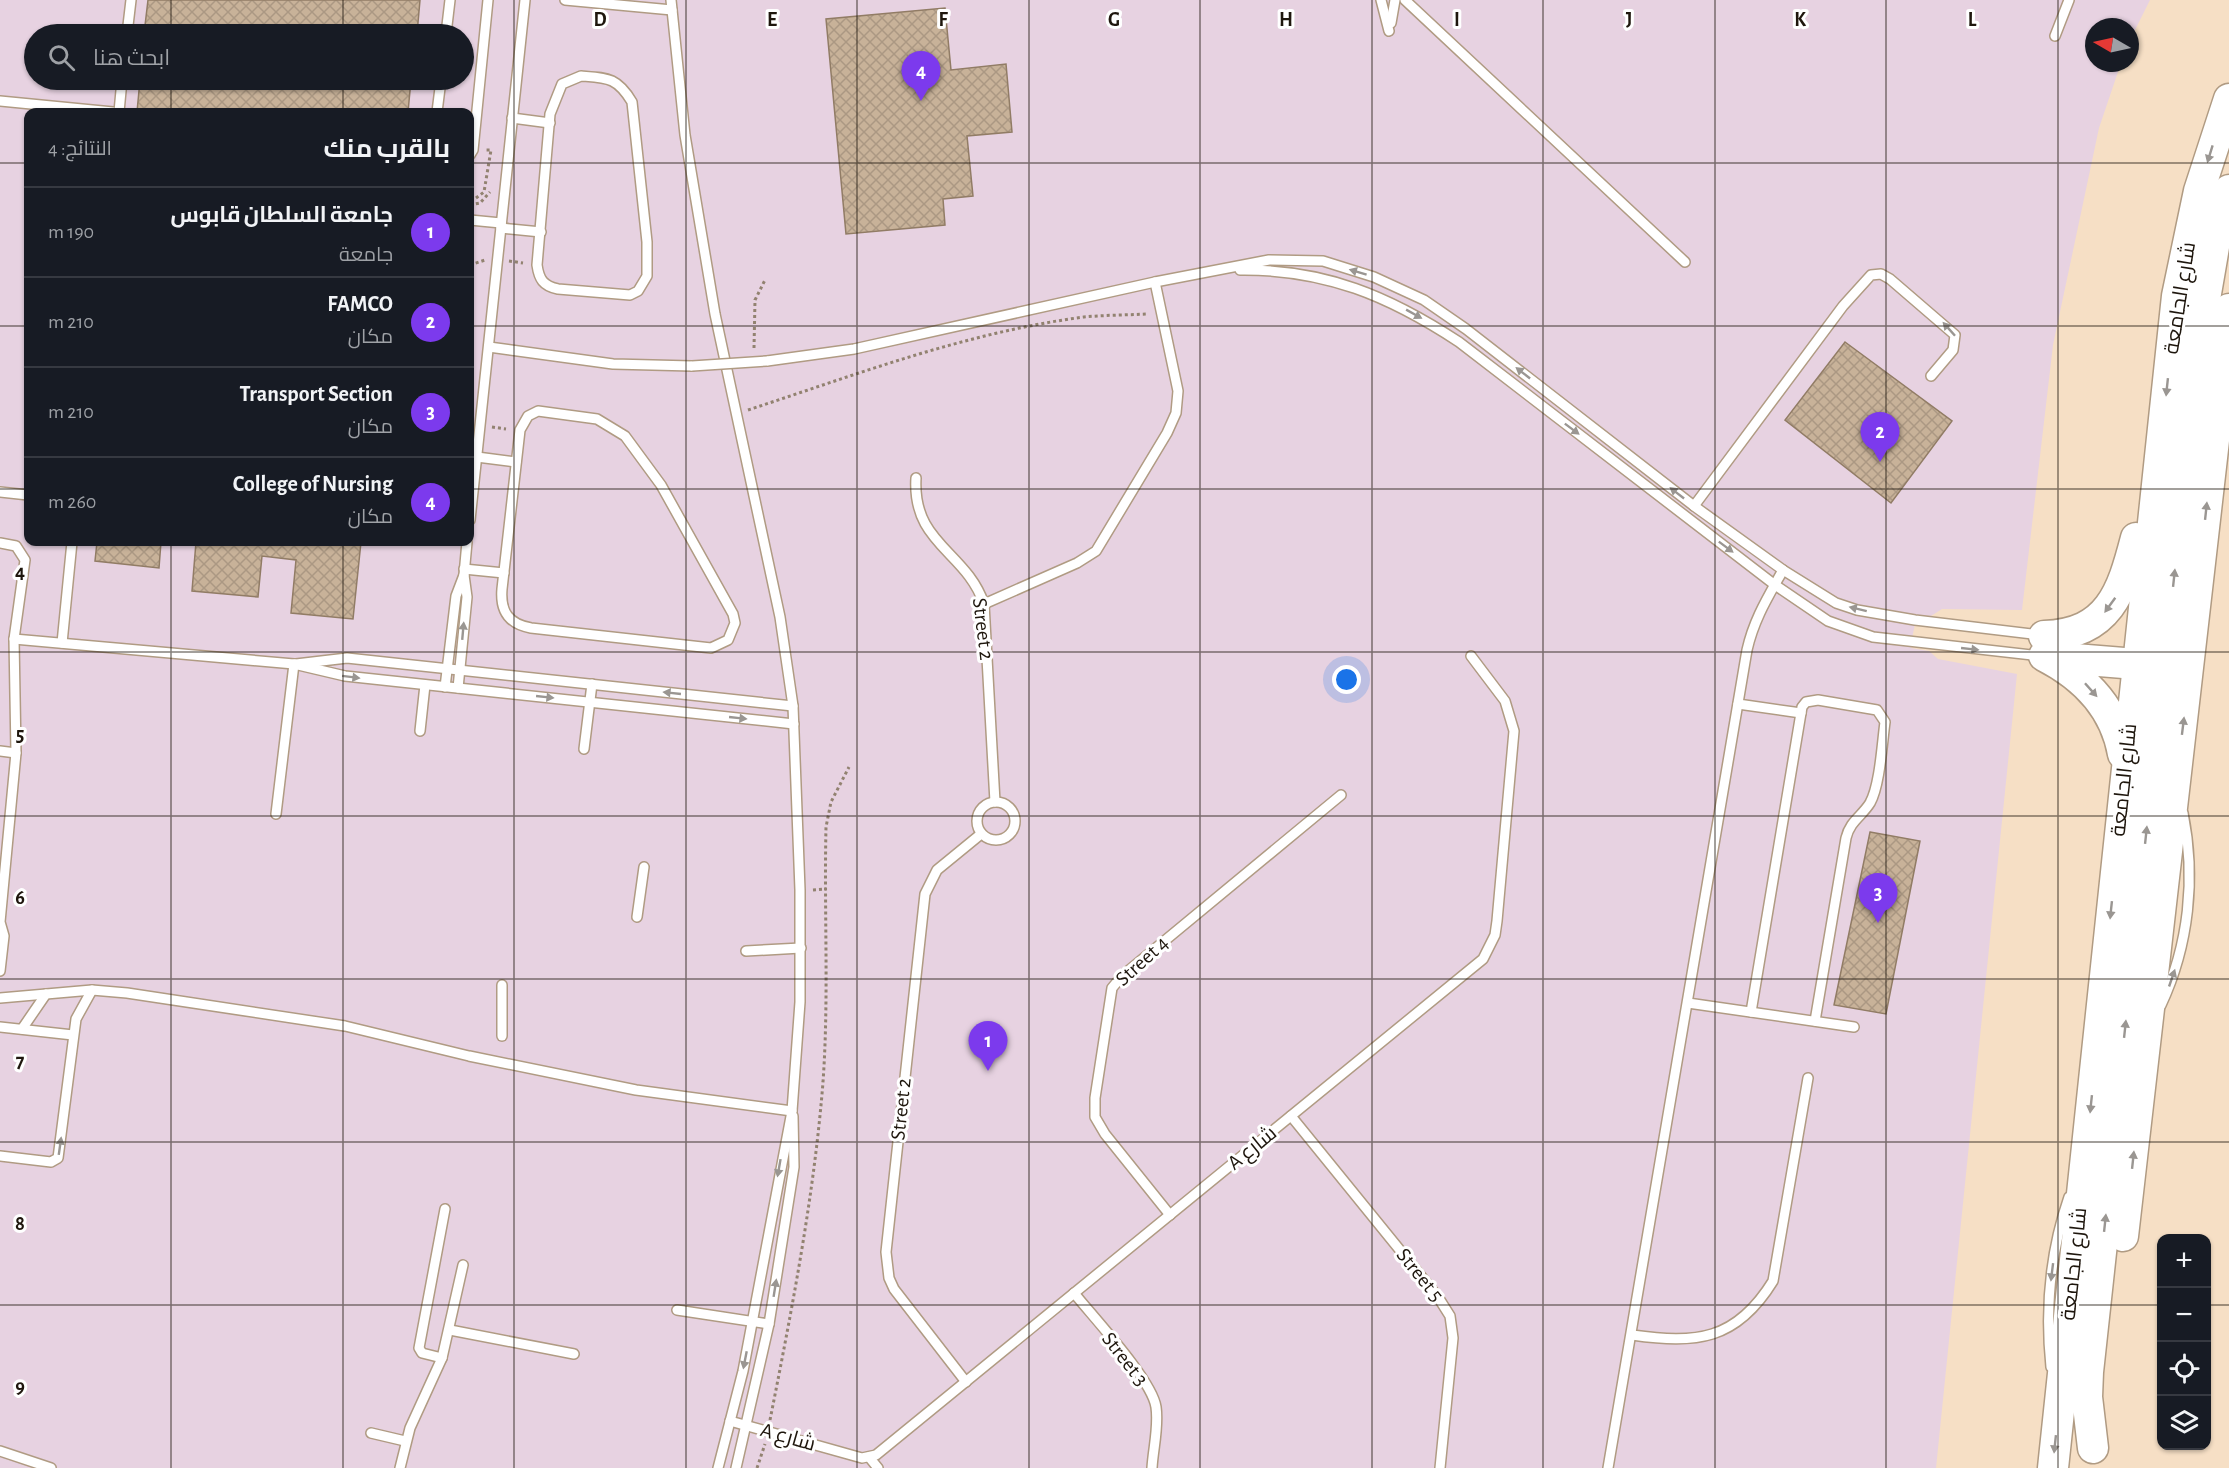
<!DOCTYPE html>
<html lang="ar">
<head>
<meta charset="utf-8">
<style>
  body { margin:0; font-family:"Alegreya Sans",Cairo,sans-serif; background:#20242c; color:#f1f3f6; direction:rtl }
  .controls { position:absolute; right:18px; bottom:18px; display:grid; overflow:hidden; border-radius:12px; box-shadow:0 2px 4px #0004 }
  .controls button { width:54px; height:54px; display:grid; place-items:center; padding:0; border:0; border-bottom:2px solid #363941; background:#171b24; color:#f1f3f6; font:30px sans-serif }
  .compass { position:absolute; left:2085px; top:18px; width:54px; height:54px; border-radius:50%; background:#171b24; box-shadow:0 2px 4px #0004; rotate:279deg }
  .you { position:absolute; left:1347px; top:680px; width:21px; height:21px; margin:-15px; border:4px solid #fff; border-radius:50%; background:#1a73e8; box-shadow:0 0 0 9px #1a73e833 }
  .badge { display:grid; place-items:center; width:39px; height:39px; border-radius:50%; background:#7c3aed; color:#fff; font-size:20px; font-weight:700 }
  .pin { position:absolute; translate:-50% -50px; filter:drop-shadow(0 2px 3px #0008) }
  .pin::after { content:''; position:absolute; top:32px; width:21px; height:18px; background:inherit; clip-path:polygon(0 0,100% 0,50% 100%) }
  .list { margin:0; padding:0; list-style:none }
  h2 { display:flex; justify-content:space-between; align-items:center; height:78px; margin:0; padding:0 24px; font-size:26px }
  h2 small { font-size:20px; font-weight:400; color:#9ea1a6 }
  .list li { display:grid; grid-template-columns:39px 1fr auto; gap:18px; align-items:center; box-sizing:border-box; height:90px; padding:0 24px; border-top:2px solid #363941 }
  .list b { display:block; font-size:22px; white-space:nowrap }
  .list p { margin:0; font-size:20px; white-space:nowrap; color:#9ea1a6 }
  .list em { font-size:20px; font-style:normal; color:#9ea1a6 }
  .icon { flex:none; width:33px; height:33px; fill:none; stroke:currentColor; stroke-width:2; stroke-linecap:round; stroke-linejoin:round }
  .map { position:relative; flex:none; width:2229px; height:1468px; overflow:hidden; direction:ltr }
  .search { position:absolute; background:#171b24; box-shadow:0 2px 4px #0004; left:24px; top:24px; width:450px; height:66px; display:flex; align-items:center; gap:15px; box-sizing:border-box; padding:0 21px; border-radius:33px; color:#9ea1a6; font-size:22px }
  .panel { position:absolute; background:#171b24; box-shadow:0 2px 4px #0004; left:24px; top:108px; width:450px; height:438px; border-radius:12px; direction:rtl }
  .map>svg:first-child { display:block }
</style>
</head>
<body>
<div class="map">
<svg width="2229" height="1468" viewBox="0 0 2229 1468">
  <defs>
    <pattern id="building-cross-hatch" width="8" height="8" patternUnits="userSpaceOnUse" patternTransform="scale(1.5)"><rect width="8" height="8" fill="#c8b299"/><path d="M0 0l8 8M0 8l8-8" fill="none" stroke="#ab9883"/></pattern>
  </defs>
  <rect width="100%" height="100%" fill="#f6dfc5"/>
  <path fill="#e7d2e1" fill-rule="evenodd" d="M0 0H2150L2130 40V27H2094V63H2121L2099 128 2053 345 2022 610 1942 609 1931 616 1917 615 1911 643V648L1929 651 1938 659 2017 674 1936 1468H0ZM34 34H464V80H34ZM28 112H470V542H28Z"/>
  <g fill="url(#building-cross-hatch)" stroke="#917c65" stroke-width="1.5">
    <path d="M148 0H420L417 34H144Z"/>
    <path d="M945 8 951 70 1006 64 1012 132 967 136 973 196 943 199 945 225 846 234 826 19Z"/>
    <path d="M140 80 241 81 411 80 408 112H137Z"/>
    <path d="M1845 342 1952 421 1891 503 1785 420Z"/>
    <path d="M97 542H161L159 568 95 561Z"/>
    <path d="M196 542H361L353 619 291 613 296 560 262 556 258 597 192 591Z"/>
    <path d="M1870 832 1920 841 1886 1014 1834 1005Z"/>
  </g>
  <g fill="none" stroke-linecap="round" stroke-linejoin="round">
    <g stroke="#b09b83" stroke-width="12">
      <g id="lane">
        <path d="M565 0 672 10"/>
        <path d="M671 0 685 135 715 314 780 617 793 706 800 890V1002L792 1111 743 1371 718 1468"/>
        <path d="M1381 0 1389 31"/>
        <path d="M1405 0 1685 262"/>
        <path d="M1391 23 1395 0"/>
        <path d="M127 34 131 0"/>
        <path d="M446 34 450 0"/>
        <path d="M2055 36 2069 0"/>
        <path d="M581 76C607 78 617 77 632 102L647 242V276L638 291 630 295 558 289C543 286 539 279 537 265L550 114 562 84Z"/>
        <path d="M0 101 113 112"/>
        <path d="M119 112 122 80"/>
        <path d="M437 112 441 80"/>
        <path d="M512 118 550 123"/>
        <path d="M470 155 473 150 488 0"/>
        <path d="M470 220 501 223"/>
        <path d="M501 228 541 232"/>
        <path d="M1240 270C1325 269 1389 296 1459 342L1775 585 1828 621 1873 637 2040 656"/>
        <path d="M489 347 613 364 692 366"/>
        <path d="M767 361 854 349 1155 282 1269 260 1323 261 1374 277 1424 300 1466 329 1694 506 1783 570 1836 603 1857 610 1915 620 2040 635"/>
        <path d="M538 411 597 419 625 436 661 485 733 614 735 623 728 640 711 648 531 628C509 624 500 612 502 589L520 430 528 416Z"/>
        <path d="M477 457 516 462"/>
        <path d="M916 478C912 544 966 551 984 604L995 802"/>
        <path d="M0 492 28 495"/>
        <path d="M1694 506 1843 306 1871 275 1881 274 1890 279 1955 335 1953 350 1931 376"/>
        <path d="M470 520 525 0"/>
        <path d="M0 543 16 546 25 560 14 639 16 753 0 922 4 936 0 971"/>
        <path d="M464 569 504 573"/>
        <path d="M984 604 1077 563 1096 551 1167 433 1176 413 1178 391 1155 282"/>
        <path d="M14 639 294 664 345 676 794 724"/>
        <path d="M62 643 72 542"/>
        <path d="M296 664 347 658 793 706"/>
        <path d="M445 687 456 596 464 575"/>
        <path d="M458 688 467 597 464 575 467 542"/>
        <path d="M1738 704 1801 713"/>
        <path d="M420 731 425 685"/>
        <path d="M584 749 592 684"/>
        <path d="M0 751 16 753"/>
        <circle cx="996" cy="821" r="19"/>
        <path d="M276 814 294 664"/>
        <path d="M637 917 644 867"/>
        <path d="M746 951 801 948"/>
        <path d="M0 998 92 990 127 993 345 1026 469 1056 636 1090 792 1111"/>
        <path d="M1688 1003 1854 1027"/>
        <path d="M2161 1005C2189 945 2196 878 2183 813"/>
        <path d="M1751 1012 1802 707 1806 702 1818 700 1877 710 1885 722C1882 744 1880 785 1870 803 1862 816 1850 821 1846 838L1815 1021"/>
        <path d="M0 1027 73 1035"/>
        <path d="M22 1029 46 994"/>
        <path d="M502 1036V985"/>
        <path d="M1291 1116 1438 1297 1450 1316 1453 1338 1440 1468"/>
        <path d="M0 1156 51 1162 58 1158 76 1019 92 990"/>
        <path d="M1170 1215 1105 1134 1095 1117V1098L1112 988 1122 976 1341 795"/>
        <path d="M1074 1293C1094 1318 1152 1380 1156 1407 1159 1427 1153 1449 1152 1468"/>
        <path d="M677 1310 769 1324"/>
        <path d="M450 1330 574 1354"/>
        <path d="M1632 1335C1696 1344 1736 1341 1773 1281L1808 1078"/>
        <path d="M442 1358 422 1353 419 1348 445 1209"/>
        <path d="M2051 1367C2045 1310 2050 1252 2069 1197"/>
        <path d="M966 1382 894 1289 889 1278 886 1252 925 894 937 870 981 834"/>
        <path d="M730 1421 862 1458 876 1455 1483 959 1495 935 1497 921 1514 731 1505 701 1471 656"/>
        <path d="M371 1433 405 1441"/>
        <path d="M0 1451 51 1468"/>
        <path d="M869 1457 878 1468"/>
        <path d="M400 1468 410 1428 442 1358 463 1265"/>
        <path d="M736 1468 769 1324 794 1167 793 1116"/>
        <path d="M1608 1468 1747 650C1754 619 1768 597 1783 570"/>
      </g>
    </g>
    <g stroke="#b09b83" stroke-width="33">
      <g id="primary">
        <path d="M2044 636C2109 634 2122 592 2136 538"/>
        <path d="M2044 656C2085 677 2115 708 2123 754"/>
        <path d="M2050 657 2136 664 2151 654"/>
        <path d="M2123 1236 2229 309"/>
        <path d="M2093 1448 2087 1397 2088 1372 2204 305 2215 241 2229 190"/>
        <path d="M2053 1468 2177 296 2199 191 2229 99"/>
      </g>
    </g>
    <g stroke="#928270" stroke-width="3" stroke-dasharray="3 3" stroke-linecap="butt">
      <path d="M470 198H476L484 192 491 150H486"/>
      <path d="M470 205 480 203 490 192"/>
      <path d="M509 261 523 263"/>
      <path d="M470 265 485 260"/>
      <path d="M754 348 755 300 765 280"/>
      <path d="M748 410C858 374 968 332 1084 317 1105 315 1127 315 1148 314"/>
      <path d="M492 427 506 429"/>
      <path d="M813 890 826 889"/>
      <path d="M770 1420C792 1309 814 1196 823 1082 829 997 824 912 826 827L831 802 849 767"/>
      <path d="M757 1468 765 1444"/>
    </g>
    <use href="#lane" stroke="#fff" stroke-width="9"/>
    <use href="#primary" stroke="#fff" stroke-width="30"/>
    <g stroke="#b09b83" stroke-width="12" stroke-linecap="butt">
      <path id="lane-bridge" d="M692 366 767 361"/>
    </g>
    <use href="#lane-bridge" stroke="#fff" stroke-width="9"/>
  </g>
  <defs><path id="oneway-solid" d="M-6-.8H1V-3.2L6.5 0L1 3.2V.8H-6Z" transform="scale(1.5)"/></defs>
  <g fill="#9a9692">
    <use href="#oneway-solid" transform="translate(2210 154) rotate(107)"/>
    <use href="#oneway-solid" transform="translate(1358 272) rotate(-163)"/>
    <use href="#oneway-solid" transform="translate(1414 314) rotate(29)"/>
    <use href="#oneway-solid" transform="translate(1949 329) rotate(-132)"/>
    <use href="#oneway-solid" transform="translate(1523 373) rotate(-142)"/>
    <use href="#oneway-solid" transform="translate(2167 387) rotate(96)"/>
    <use href="#oneway-solid" transform="translate(1572 429) rotate(37)"/>
    <use href="#oneway-solid" transform="translate(1677 493) rotate(-142)"/>
    <use href="#oneway-solid" transform="translate(2206 511) rotate(-84)"/>
    <use href="#oneway-solid" transform="translate(1726 547) rotate(37)"/>
    <use href="#oneway-solid" transform="translate(2174 578) rotate(-84)"/>
    <use href="#oneway-solid" transform="translate(2110 605) rotate(126)"/>
    <use href="#oneway-solid" transform="translate(1858 609) rotate(-166)"/>
    <use href="#oneway-solid" transform="translate(463 631) rotate(-85)"/>
    <use href="#oneway-solid" transform="translate(1970 649) rotate(6)"/>
    <use href="#oneway-solid" transform="translate(351 677) rotate(7)"/>
    <use href="#oneway-solid" transform="translate(2091 690) rotate(48)"/>
    <use href="#oneway-solid" transform="translate(672 693) rotate(-174)"/>
    <use href="#oneway-solid" transform="translate(545 697) rotate(6)"/>
    <use href="#oneway-solid" transform="translate(738 718) rotate(6)"/>
    <use href="#oneway-solid" transform="translate(2183 726) rotate(-83)"/>
    <use href="#oneway-solid" transform="translate(2146 835) rotate(-84)"/>
    <use href="#oneway-solid" transform="translate(2111 910) rotate(96)"/>
    <use href="#oneway-solid" transform="translate(2172 978) rotate(-71)"/>
    <use href="#oneway-solid" transform="translate(2125 1029) rotate(-84)"/>
    <use href="#oneway-solid" transform="translate(2091 1104) rotate(96)"/>
    <use href="#oneway-solid" transform="translate(60 1146) rotate(-82)"/>
    <use href="#oneway-solid" transform="translate(2133 1160) rotate(-84)"/>
    <use href="#oneway-solid" transform="translate(779 1168) rotate(100)"/>
    <use href="#oneway-solid" transform="translate(2105 1223) rotate(-84)"/>
    <use href="#oneway-solid" transform="translate(2052 1272) rotate(97)"/>
    <use href="#oneway-solid" transform="translate(775 1288) rotate(-81)"/>
    <use href="#oneway-solid" transform="translate(745 1360) rotate(101)"/>
    <use href="#oneway-solid" transform="translate(2055 1444) rotate(96)"/>
  </g>
  <path fill="none" stroke="#1e160d" stroke-width="1.5" stroke-opacity="0.55" d="M171 0V34M343 0V34M514 0V1468M686 0V1468M857 0V1468M1029 0V1468M1200 0V1468M1372 0V1468M1543 0V1468M1715 0V1468M1886 0V1468M2058 0V1468M171 80V112M343 80V112M0 163H28M470 163H2229M0 326H28M470 326H2229M0 489H28M470 489H2229M171 542V1468M343 542V1468M0 652H2229M0 816H2229M0 979H2229M0 1142H2229M0 1305H2162M2206 1305H2229"/>
  <g text-anchor="middle" dominant-baseline="central" stroke-width="6" stroke-linejoin="round" paint-order="stroke">
    <g font-size="21" fill="#1e160d" stroke="#fff">
      <text transform="translate(2180 298) rotate(-81)">شارع الجامعة</text>
      <text transform="translate(983 629) rotate(83)">Street 2</text>
      <text transform="translate(2124 780) rotate(-84)">شارع الجامعة</text>
      <text transform="translate(1142 961) rotate(-42)">Street 4</text>
      <text transform="translate(901 1109) rotate(-84)">Street 2</text>
      <text transform="translate(1252 1148) rotate(-39)">A شارع</text>
      <text transform="translate(2074 1264) rotate(-84)">شارع الجامعة</text>
      <text transform="translate(1420 1275) rotate(51)">Street 5</text>
      <text transform="translate(1125 1359) rotate(52)">Street 3</text>
      <text transform="translate(788 1437) rotate(16)">A شارع</text>
    </g>
  </g>
  <g font-size="20" text-anchor="middle" font-weight="bold" fill="#1e160d" stroke="#fff" stroke-width="6" stroke-linejoin="round" paint-order="stroke">
    <text x="600" y="26">D</text>
    <text x="772" y="26">E</text>
    <text x="943" y="26">F</text>
    <text x="1114" y="26">G</text>
    <text x="1286" y="26">H</text>
    <text x="1457" y="26">I</text>
    <text x="1629" y="26">J</text>
    <text x="1800" y="26">K</text>
    <text x="1972" y="26">L</text>
    <text x="20" y="578">4</text>
    <text x="20" y="741">5</text>
    <text x="20" y="904">6</text>
    <text x="20" y="1067">7</text>
    <text x="20" y="1230">8</text>
    <text x="20" y="1393">9</text>
  </g>
</svg>
<div class="controls">
<button>+</button>
<button>−</button>
<button><svg class="icon" aria-label="locate" viewBox="0 0 24 24"><circle cx="12" cy="12" r="6"/><path d="M12 2v4M12 18v4M2 12h4M18 12h4"/></svg></button>
<button><svg class="icon" aria-label="layers" viewBox="0 0 24 24"><path d="M12 4l9 5-9 5-9-5zM3 14l9 5 9-5"/></svg></button>
</div>
<svg class="compass" viewBox="-18 -18 36 36"><path d="M0-13l5 13h-10z" fill="#e53935"/><path d="M0 13l5-13h-10z" fill="#9ea1a6"/></svg>
<div class="you"></div>
<div class="pin badge" style="left:988px;top:1071px">1</div>
<div class="pin badge" style="left:1880px;top:462px">2</div>
<div class="pin badge" style="left:1878px;top:923px">3</div>
<div class="pin badge" style="left:921px;top:101px">4</div>
<div class="search"><svg class="icon" aria-label="search" viewBox="0 0 24 24"><circle cx="10" cy="10" r="6"/><path d="M15 15l6 6"/></svg>ابحث هنا</div>
<section class="panel">
<h2>بالقرب منك<small>النتائج: 4</small></h2>
<ul class="list">
<li><span class="badge">1</span><div><b>جامعة السلطان قابوس</b><p>جامعة</p></div><em>190 m</em></li>
<li><span class="badge">2</span><div><b>FAMCO</b><p>مكان</p></div><em>210 m</em></li>
<li><span class="badge">3</span><div><b>Transport Section</b><p>مكان</p></div><em>210 m</em></li>
<li><span class="badge">4</span><div><b>College of Nursing</b><p>مكان</p></div><em>260 m</em></li>
</ul>
</section>
</div>
</body>
</html>
